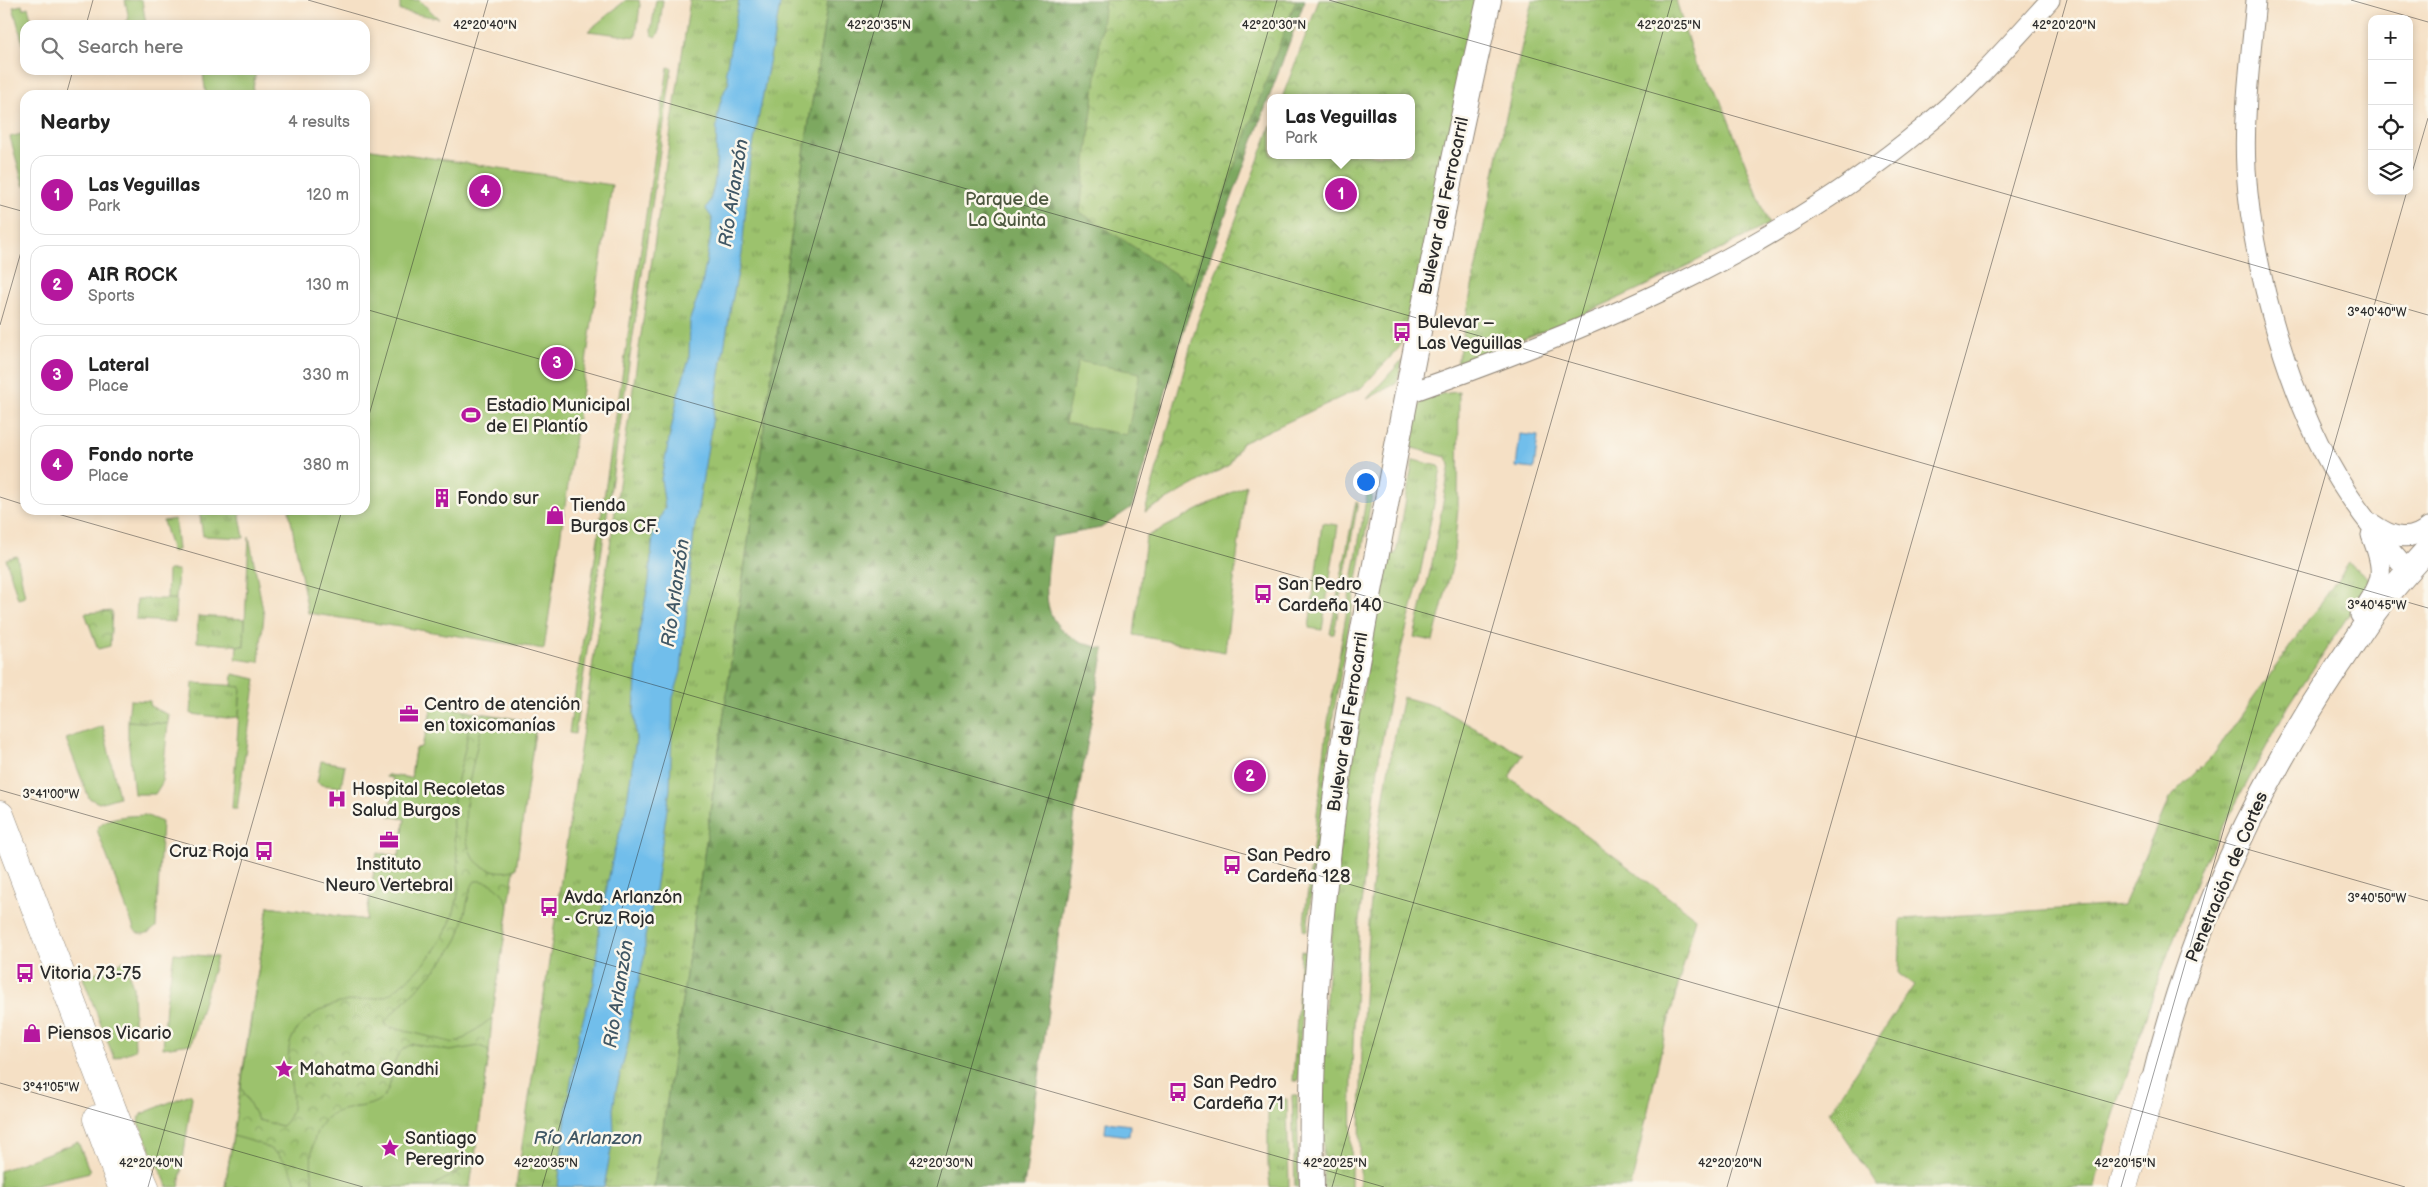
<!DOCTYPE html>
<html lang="en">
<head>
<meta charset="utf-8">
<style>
  body { margin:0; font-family:"Balsamiq Sans",sans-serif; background:#f2f2f2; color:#222 }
  .controls { position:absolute; right:15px; top:15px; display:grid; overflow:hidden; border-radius:10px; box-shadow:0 2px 8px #0003 }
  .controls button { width:45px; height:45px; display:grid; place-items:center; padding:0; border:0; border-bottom:1px solid #e0e0e0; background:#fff; color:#222; font:25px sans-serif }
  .you { position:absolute; left:1365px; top:481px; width:18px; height:18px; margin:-12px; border:4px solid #fff; border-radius:50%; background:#1a73e8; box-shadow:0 0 0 8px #1a73e833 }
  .badge { display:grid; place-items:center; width:32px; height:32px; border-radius:50%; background:#b5179e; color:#fff; font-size:16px; font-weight:700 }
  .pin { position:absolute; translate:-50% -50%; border:2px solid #fff; box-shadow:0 1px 5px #0006 }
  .popup { position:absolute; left:1267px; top:94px; width:148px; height:65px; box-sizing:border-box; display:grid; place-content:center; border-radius:10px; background:#fff; filter:drop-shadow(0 1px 4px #0005); font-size:16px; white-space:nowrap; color:#767676 }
  .popup b { font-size:19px; color:#222 }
  .popup::after { content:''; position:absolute; left:50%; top:100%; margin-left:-10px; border:10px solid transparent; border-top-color:#fff }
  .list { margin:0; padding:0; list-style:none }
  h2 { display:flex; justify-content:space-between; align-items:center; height:65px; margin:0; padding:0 20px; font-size:21px }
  h2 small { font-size:16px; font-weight:400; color:#767676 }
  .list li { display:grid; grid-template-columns:32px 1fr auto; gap:15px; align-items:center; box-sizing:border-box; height:80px; margin:0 10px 10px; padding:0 10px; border:1px solid #e0e0e0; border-radius:15px }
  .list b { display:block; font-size:19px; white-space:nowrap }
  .list p { margin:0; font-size:16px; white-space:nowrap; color:#767676 }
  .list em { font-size:16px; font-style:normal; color:#767676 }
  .icon { flex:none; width:28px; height:28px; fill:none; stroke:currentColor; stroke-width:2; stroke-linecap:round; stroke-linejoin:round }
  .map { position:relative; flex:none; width:2428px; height:1187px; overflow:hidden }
  .search { position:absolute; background:#fff; box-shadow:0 2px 8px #0003; left:20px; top:20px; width:350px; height:55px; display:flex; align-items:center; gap:12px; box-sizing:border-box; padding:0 18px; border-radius:15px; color:#767676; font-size:19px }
  .panel { position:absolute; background:#fff; box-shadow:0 2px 8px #0003; left:20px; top:90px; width:350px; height:425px; border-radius:15px }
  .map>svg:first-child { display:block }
</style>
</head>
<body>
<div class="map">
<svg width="2428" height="1187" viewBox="0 0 2428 1187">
  <defs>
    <pattern id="grass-tufts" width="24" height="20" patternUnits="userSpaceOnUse" patternTransform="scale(1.25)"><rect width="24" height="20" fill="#9cc26d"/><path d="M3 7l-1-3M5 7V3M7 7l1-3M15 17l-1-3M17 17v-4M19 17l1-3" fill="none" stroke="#7f9e5a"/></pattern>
    <pattern id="forest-firs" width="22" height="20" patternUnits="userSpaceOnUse" patternTransform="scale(1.25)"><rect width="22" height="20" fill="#7da860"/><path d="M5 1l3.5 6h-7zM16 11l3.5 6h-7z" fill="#67894f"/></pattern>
    <pattern id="park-crowns" width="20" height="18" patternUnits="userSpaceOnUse" patternTransform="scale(1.25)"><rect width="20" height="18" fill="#9cc26d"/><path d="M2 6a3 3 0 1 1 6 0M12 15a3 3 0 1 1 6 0" fill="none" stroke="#7f9e5a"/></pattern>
  </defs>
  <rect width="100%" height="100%" fill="#fbf7ec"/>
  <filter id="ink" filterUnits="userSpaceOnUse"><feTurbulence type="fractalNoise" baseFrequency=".02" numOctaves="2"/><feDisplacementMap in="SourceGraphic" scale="10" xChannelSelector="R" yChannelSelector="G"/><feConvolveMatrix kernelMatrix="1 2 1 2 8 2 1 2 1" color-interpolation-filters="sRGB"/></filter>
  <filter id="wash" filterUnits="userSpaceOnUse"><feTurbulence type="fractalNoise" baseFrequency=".0096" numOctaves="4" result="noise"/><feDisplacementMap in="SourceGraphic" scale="20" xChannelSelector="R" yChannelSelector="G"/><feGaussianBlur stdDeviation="1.12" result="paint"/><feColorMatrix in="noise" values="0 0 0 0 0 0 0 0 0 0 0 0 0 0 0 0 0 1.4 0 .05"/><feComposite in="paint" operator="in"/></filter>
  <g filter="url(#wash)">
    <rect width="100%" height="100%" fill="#f5e0c5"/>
    <g fill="url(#grass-tufts)" stroke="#64764c">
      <path d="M690 0H828L788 257 706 842 654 1187H516Z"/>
      <path d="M1532 0H1676L1695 63 1716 88 1769 224C1668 277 1564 326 1457 364L1500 144Z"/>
      <path d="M1459 392 1458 507 1453 563 1433 641 1414 637 1432 563 1450 464 1446 457 1405 446C1414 408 1414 395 1459 392Z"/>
      <path d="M1413 460 1439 466 1441 469 1418 584 1393 680 1380 752 1359 921 1352 1068 1351 1187H1323L1324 1019 1342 825 1385 552 1396 554Z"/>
      <path d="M1370 477 1375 478 1333 716 1307 931 1303 930 1329 714Z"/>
      <path d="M1356 501 1358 502 1334 634H1330Z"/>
      <path d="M199 510H239L244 538 203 536Z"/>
      <path d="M2349 563 2370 579 2358 601 2289 705 2201 868 2159 977 2104 1145 2095 1187H1879L1829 1113 1914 985 1899 974 1901 919 2123 905 2169 799 2214 754Z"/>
      <path d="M137 599H176L175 622 136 620Z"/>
      <path d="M198 616 245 619 244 646 197 642Z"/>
      <path d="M193 683 241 686 239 717 227 718 191 714Z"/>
      <path d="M1403 697 1435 706 1523 755 1509 777 1696 918 1664 1038 1631 1187H1360C1360 1023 1366 857 1403 697Z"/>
      <path d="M130 700 150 701V706L169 715 168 724 128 721Z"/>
      <path d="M1301 951 1306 952 1298 1081H1293Z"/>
      <path d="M1292 1095H1297L1299 1187H1295Z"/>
      <path d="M1268 1098 1287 1099 1289 1187H1270L1268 1166Z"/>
    </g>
    <path fill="url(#forest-firs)" stroke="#546a46" d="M828 0H1305L1187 320 1132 507 1101 528 1052 537C1045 596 1034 632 1104 649L1075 813 1024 1187H654L706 842 788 257Z"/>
    <g fill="url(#park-crowns)" stroke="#64764c">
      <path d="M1105 0H1296L1191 284 1080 212Z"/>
      <path d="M1319 0H1478L1417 292 1399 348 1361 388 1242 443 1229 465 1145 512 1197 323 1271 126V155H1411V98H1282Z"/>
      <path d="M112 611 110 646 98 649 85 613Z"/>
      <path d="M432 705 535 722 536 724 492 1018 489 1054 470 1187H225L268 906 366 920 377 853 399 856 405 819 389 816 394 782 392 778 386 777 387 775 411 778 415 749 421 747 426 734Z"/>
    </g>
    <g fill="#9cc26d" stroke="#64764c">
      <path d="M125 0H142L146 25H126L125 21 129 19Z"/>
      <path d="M400 0H419L438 18 400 11Z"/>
      <path d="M626 0H639L640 5 636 37 588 31Z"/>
      <path d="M656 0H663L659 33 655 37 652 35 651 31Z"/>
      <path d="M22 5 23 9 28 7 33 25H25V51L13 7Z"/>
      <path d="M668 67 672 68 575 734 569 733Z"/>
      <path d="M218 70H256L252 95H206L203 73Z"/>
      <path d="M25 133V187H24L10 137Z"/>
      <path d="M365 148 612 185 544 649 308 613 289 510H365Z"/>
      <path d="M1403 359 1397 383 1367 399Z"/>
      <path d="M1078 361 1140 373 1127 435 1065 423Z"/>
      <path d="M1246 485 1225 652 1134 635 1146 537Z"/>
      <path d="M175 519 178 550 172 552 163 521Z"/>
      <path d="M1322 523 1338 525 1322 630 1309 628Z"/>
      <path d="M249 536 264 615 259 662 236 659 237 646H244Z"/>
      <path d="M17 556 25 597 18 599 6 559Z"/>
      <path d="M168 570H178L176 599H167Z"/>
      <path d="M233 674 256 679 237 809H232L241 687 232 686Z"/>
      <path d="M432 705 463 710 469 722C467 751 456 778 453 807 450 833 460 857 459 882 458 921 435 955 407 980 400 985 394 992 386 996 379 999 368 999 360 1000 334 1002 314 1009 297 1030 273 1059 309 1103 282 1126L258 1120 241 1087 268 906 366 920 377 853 399 856 405 819 389 816 394 782 392 778 386 777 387 775 411 778 415 749 421 747 426 734Z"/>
      <path d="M494 717 535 722 536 724 516 869C504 873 497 872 486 868 447 852 474 763 480 733L483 725Z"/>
      <path d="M128 721 168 724 162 783 155 794H134L128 738Z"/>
      <path d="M103 726 119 797 99 803 89 798 66 739Z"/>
      <path d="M321 761 345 765 341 787 322 785 317 782Z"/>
      <path d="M145 815 162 822 156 927C150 933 140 938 134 929L97 830C102 815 132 816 145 815Z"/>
      <path d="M475 881C494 880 503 891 509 907L492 1018 465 1038 454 1043 386 1026 385 1022C408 994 440 972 457 940 465 925 467 890 475 881Z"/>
      <path d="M174 953 217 957 191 1044 163 1048 166 1004Z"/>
      <path d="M124 961 133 986 135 1050 114 1058 83 978Z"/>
      <path d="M413 1044 450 1051 479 1046 487 1049 489 1054 475 1156 466 1167 431 1187H314C309 1165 309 1125 334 1113 349 1106 369 1109 382 1098 399 1082 384 1054 413 1044Z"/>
      <path d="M190 1094 192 1097 179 1187H168L138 1122 141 1114Z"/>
      <path d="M233 1136C265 1144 288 1152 297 1187H225Z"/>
      <path d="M78 1142 90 1172 25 1187H0V1171Z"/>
    </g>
    <g fill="#71beeb" stroke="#4e748b">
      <path d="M739 0H781L749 167 742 253 731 306 694 532 681 672 673 698 670 789 654 896 645 937V953L630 1020 629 1040 616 1090 613 1110 614 1134 604 1187H558L566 1113 579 1033 594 983 600 922 614 851 625 815 636 740 634 711 639 632 649 581 653 534 665 507 661 479 678 395 689 359 690 319 702 285 711 235 712 218 706 209C727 169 705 121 729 82L726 71Z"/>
      <path d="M1520 434 1538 436 1534 469 1516 467Z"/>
      <path d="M1106 1122 1130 1125 1129 1136 1105 1133Z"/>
    </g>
  </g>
  <g filter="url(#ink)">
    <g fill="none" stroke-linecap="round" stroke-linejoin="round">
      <g stroke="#908678" stroke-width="21">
        <g id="minor">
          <path d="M2256 0C2251 56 2243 113 2246 169 2252 269 2292 411 2348 494 2366 521 2387 547 2408 571"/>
          <path d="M1406 394C1590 330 1771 254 1923 128 1970 90 2010 44 2050 0"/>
          <path d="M2373 524C2391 537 2410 543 2428 527"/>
          <path d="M2360 615C2382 581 2387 575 2371 535"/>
        </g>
      </g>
      <g stroke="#908678" stroke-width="26">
        <g id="major">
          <path d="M2149 1100C2185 945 2250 798 2338 666 2352 646 2364 625 2379 606 2394 586 2411 568 2428 549"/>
          <path d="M1312 1187C1310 1075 1315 961 1329 849 1341 741 1362 634 1382 527 1414 351 1449 175 1489 0"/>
        </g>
      </g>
      <g stroke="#908678" stroke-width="29">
        <g id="highway">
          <path d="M0 815 122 1135 145 1187"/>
          <path d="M97 1119 122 1187"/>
          <path d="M2123 1187 2153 1083"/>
        </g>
      </g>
      <use href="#minor" stroke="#fff" stroke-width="19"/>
      <use href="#major" stroke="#fff" stroke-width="24"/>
      <use href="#highway" stroke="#fff" stroke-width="28"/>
    </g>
  </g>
  <path fill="none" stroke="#2b2b2b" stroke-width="1" stroke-opacity="0.45" d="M308 0 2428 608M1329 0 2428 315M2351 0 2428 22M86 25 93 0M66 95 73 70M2409 183 2428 118M0 205 25 212M365 309 2428 901M0 325 25 238M365 429 488 0M0 497 25 505M44 510 2405 1187M0 790 1384 1187M0 1083 363 1187M148 1187 342 510M542 1187 883 0M937 1187 1277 0M1332 1187 1672 0M1727 1187 2067 0M2121 1187 2407 191"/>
  <defs>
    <g id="bus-bare" transform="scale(1.5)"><path d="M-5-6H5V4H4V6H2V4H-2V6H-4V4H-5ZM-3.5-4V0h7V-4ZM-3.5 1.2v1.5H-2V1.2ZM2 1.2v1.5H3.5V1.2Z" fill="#b5179e" stroke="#fbf7ec" stroke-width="2.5" paint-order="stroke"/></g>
    <g id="stadium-bare" transform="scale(1.5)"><path d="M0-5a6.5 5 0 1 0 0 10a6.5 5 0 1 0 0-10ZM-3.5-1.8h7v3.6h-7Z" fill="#b5179e" stroke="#fbf7ec" stroke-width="2.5" paint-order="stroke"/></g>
    <g id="building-bare" transform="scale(1.5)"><path d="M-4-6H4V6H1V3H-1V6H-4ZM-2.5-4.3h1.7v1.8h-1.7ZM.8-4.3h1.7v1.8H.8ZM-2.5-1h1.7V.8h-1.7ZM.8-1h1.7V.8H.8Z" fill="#b5179e" stroke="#fbf7ec" stroke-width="2.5" paint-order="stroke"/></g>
    <g id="shop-bare" transform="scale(1.5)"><path d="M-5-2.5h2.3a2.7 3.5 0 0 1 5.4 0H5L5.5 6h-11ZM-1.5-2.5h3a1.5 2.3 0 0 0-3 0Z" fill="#b5179e" stroke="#fbf7ec" stroke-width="2.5" paint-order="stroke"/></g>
    <g id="office-bare" transform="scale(1.5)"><path d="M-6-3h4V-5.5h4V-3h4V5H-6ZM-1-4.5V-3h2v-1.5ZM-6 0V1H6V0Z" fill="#b5179e" stroke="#fbf7ec" stroke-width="2.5" paint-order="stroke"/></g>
    <g id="hospital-bare" transform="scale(1.5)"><path d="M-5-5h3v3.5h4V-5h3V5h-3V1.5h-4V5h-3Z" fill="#b5179e" stroke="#fbf7ec" stroke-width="2.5" paint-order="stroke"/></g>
    <g id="sight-bare" transform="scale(1.5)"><path d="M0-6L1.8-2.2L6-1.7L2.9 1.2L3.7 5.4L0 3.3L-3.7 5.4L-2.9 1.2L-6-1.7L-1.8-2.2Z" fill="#b5179e" stroke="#fbf7ec" stroke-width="2.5" paint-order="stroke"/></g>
  </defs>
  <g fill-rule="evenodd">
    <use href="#bus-bare" x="1402" y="332"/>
    <use href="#stadium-bare" x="471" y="415"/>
    <use href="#building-bare" x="442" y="498"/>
    <use href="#shop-bare" x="555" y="515"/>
    <use href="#bus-bare" x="1263" y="594"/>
    <use href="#office-bare" x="409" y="714"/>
    <use href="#hospital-bare" x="337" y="799"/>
    <use href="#office-bare" x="389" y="840"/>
    <use href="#bus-bare" x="264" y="851"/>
    <use href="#bus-bare" x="1232" y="865"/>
    <use href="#bus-bare" x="549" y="907"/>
    <use href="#bus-bare" x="25" y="973"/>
    <use href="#shop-bare" x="32" y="1033"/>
    <use href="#sight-bare" x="284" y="1069"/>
    <use href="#bus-bare" x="1178" y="1092"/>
    <use href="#sight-bare" x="390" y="1148"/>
  </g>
  <g text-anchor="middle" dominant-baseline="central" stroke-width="5" stroke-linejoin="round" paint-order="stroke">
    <g font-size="18" fill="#4d583f" stroke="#fbf7ec">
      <text x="1007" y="199">Parque de<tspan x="1007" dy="21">La Quinta</tspan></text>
    </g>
    <g font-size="18" fill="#2b2b2b" stroke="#fbf7ec">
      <text transform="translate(1444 206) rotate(-78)">Bulevar del Ferrocarril</text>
      <text transform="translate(1348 722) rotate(-81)">Bulevar del Ferrocarril</text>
      <text transform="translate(2227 877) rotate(-67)">Penetración de Cortes</text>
    </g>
    <g font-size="18" fill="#2b2b2b" stroke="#fbf7ec" text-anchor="start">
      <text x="1417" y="322">Bulevar –<tspan x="1417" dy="21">Las Veguillas</tspan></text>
      <text x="486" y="405">Estadio Municipal<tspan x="486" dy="21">de El Plantío</tspan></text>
      <text x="457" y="498">Fondo sur</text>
      <text x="570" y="505">Tienda<tspan x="570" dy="21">Burgos CF.</tspan></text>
      <text x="1278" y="584">San Pedro<tspan x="1278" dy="21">Cardeña 140</tspan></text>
      <text x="424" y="704">Centro de atención<tspan x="424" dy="21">en toxicomanías</tspan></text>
      <text x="352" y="789">Hospital Recoletas<tspan x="352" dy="21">Salud Burgos</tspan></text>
      <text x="249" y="851" text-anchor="end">Cruz Roja</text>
      <text x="1247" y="855">San Pedro<tspan x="1247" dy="21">Cardeña 128</tspan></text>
      <text x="389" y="864" text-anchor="middle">Instituto<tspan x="389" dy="21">Neuro Vertebral</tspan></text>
      <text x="564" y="897">Avda. Arlanzón<tspan x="564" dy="21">- Cruz Roja</tspan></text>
      <text x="40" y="973">Vitoria 73-75</text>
      <text x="47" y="1033">Piensos Vicario</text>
      <text x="299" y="1069">Mahatma Gandhi</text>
      <text x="1193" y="1082">San Pedro<tspan x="1193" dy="21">Cardeña 71</tspan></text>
      <text x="405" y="1138">Santiago<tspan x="405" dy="21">Peregrino</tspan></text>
    </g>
    <g font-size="19" font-style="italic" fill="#405765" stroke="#fbf7ec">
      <text transform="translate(734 193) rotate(-81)">Río Arlanzón</text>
      <text transform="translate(676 593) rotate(-82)">Río Arlanzón</text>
      <text transform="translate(619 994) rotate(-81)">Río Arlanzón</text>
      <text x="588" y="1138">Río Arlanzon</text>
    </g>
  </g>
  <g font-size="12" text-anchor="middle" fill="#2b2b2b" stroke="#fbf7ec" stroke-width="5" stroke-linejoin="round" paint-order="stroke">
    <text x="485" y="29">42°20'40"N</text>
    <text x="879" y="29">42°20'35"N</text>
    <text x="1274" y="29">42°20'30"N</text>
    <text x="1669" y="29">42°20'25"N</text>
    <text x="2064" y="29">42°20'20"N</text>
    <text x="2377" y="316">3°40'40"W</text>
    <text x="2377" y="609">3°40'45"W</text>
    <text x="51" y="798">3°41'00"W</text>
    <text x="2377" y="902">3°40'50"W</text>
    <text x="51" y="1091">3°41'05"W</text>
    <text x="151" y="1167">42°20'40"N</text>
    <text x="546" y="1167">42°20'35"N</text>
    <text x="941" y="1167">42°20'30"N</text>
    <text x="1335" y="1167">42°20'25"N</text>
    <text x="1730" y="1167">42°20'20"N</text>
    <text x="2125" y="1167">42°20'15"N</text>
  </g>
</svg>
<div class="controls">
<button>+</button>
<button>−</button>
<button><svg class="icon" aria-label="locate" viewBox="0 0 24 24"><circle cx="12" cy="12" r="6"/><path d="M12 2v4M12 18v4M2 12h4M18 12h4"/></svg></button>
<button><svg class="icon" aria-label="layers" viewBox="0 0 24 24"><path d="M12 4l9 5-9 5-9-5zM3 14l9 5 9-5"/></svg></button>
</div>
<div class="you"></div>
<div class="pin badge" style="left:1341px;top:194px">1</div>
<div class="popup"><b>Las Veguillas</b>Park</div>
<div class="pin badge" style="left:1250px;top:776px">2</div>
<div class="pin badge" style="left:557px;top:363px">3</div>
<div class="pin badge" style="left:485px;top:191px">4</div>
<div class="search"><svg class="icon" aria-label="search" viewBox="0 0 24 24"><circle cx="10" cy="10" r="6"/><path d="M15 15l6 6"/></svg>Search here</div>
<section class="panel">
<h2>Nearby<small>4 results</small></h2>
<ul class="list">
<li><span class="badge">1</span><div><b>Las Veguillas</b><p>Park</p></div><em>120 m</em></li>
<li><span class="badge">2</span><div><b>AIR ROCK</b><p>Sports</p></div><em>130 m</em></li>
<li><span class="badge">3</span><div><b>Lateral</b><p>Place</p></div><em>330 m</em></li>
<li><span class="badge">4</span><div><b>Fondo norte</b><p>Place</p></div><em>380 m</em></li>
</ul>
</section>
</div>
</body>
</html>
